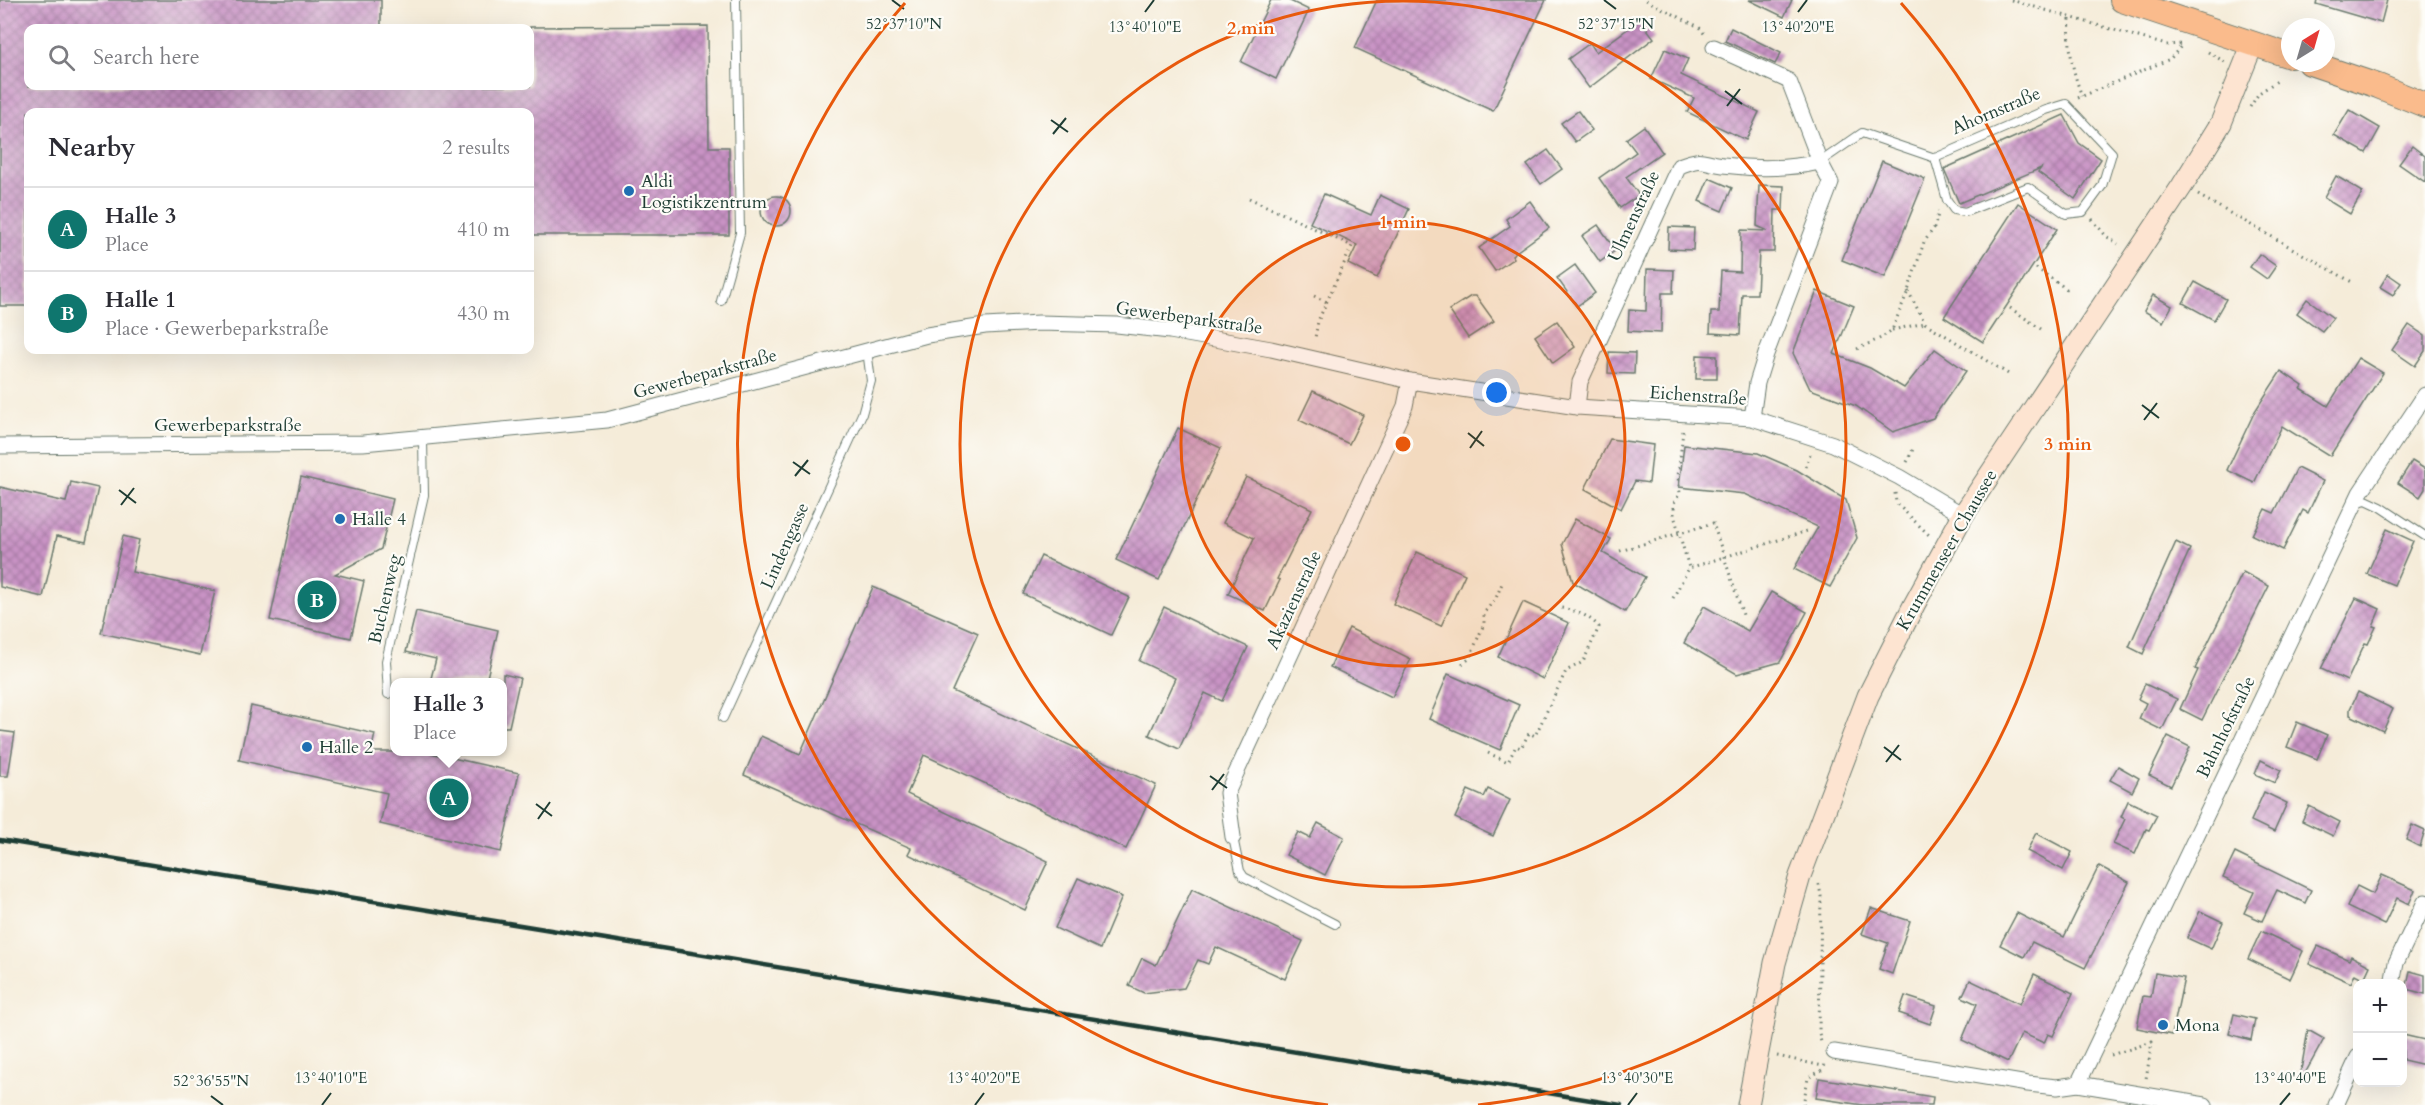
<!DOCTYPE html>
<html lang="en">
<head>
<meta charset="utf-8">
<style>
  body { margin:0; font-family:Cardo,serif; background:#f2f2f3; color:#2b2b33 }
  .controls { position:absolute; right:18px; bottom:18px; display:grid; overflow:hidden; border-radius:12px; box-shadow:0 6px 24px #0002 }
  .controls button { width:54px; height:54px; display:grid; place-items:center; padding:0; border:0; border-bottom:2px solid #e1e1e2; background:#fff; color:#2b2b33; font:30px sans-serif }
  .compass { position:absolute; left:2281px; top:18px; width:54px; height:54px; border-radius:50%; background:#fff; box-shadow:0 6px 24px #0002; rotate:37deg }
  .you { position:absolute; left:1497px; top:393px; width:21px; height:21px; margin:-15px; border:4px solid #fff; border-radius:50%; background:#1a73e8; box-shadow:0 0 0 9px #1a73e833 }
  .badge { display:grid; place-items:center; width:39px; height:39px; border-radius:50%; background:#0f766e; color:#fff; font-size:20px; font-weight:700 }
  .pin { position:absolute; translate:-50% -50%; border:3px solid #fff; box-shadow:0 2px 6px #0006 }
  .popup { position:absolute; left:390px; top:678px; width:117px; height:78px; box-sizing:border-box; display:grid; place-content:center; border-radius:12px; background:#fff; filter:drop-shadow(0 2px 4px #0005); font-size:20px; white-space:nowrap; color:#7c7c81 }
  .popup b { font-size:22px; color:#2b2b33 }
  .popup::after { content:''; position:absolute; left:50%; top:100%; margin-left:-12px; border:12px solid transparent; border-top-color:#fff }
  .list { margin:0; padding:0; list-style:none }
  h2 { display:flex; justify-content:space-between; align-items:center; height:78px; margin:0; padding:0 24px; font-size:26px }
  h2 small { font-size:20px; font-weight:400; color:#7c7c81 }
  .list li { display:grid; grid-template-columns:39px 1fr auto; gap:18px; align-items:center; box-sizing:border-box; height:84px; padding:0 24px; border-top:2px solid #e1e1e2 }
  .list b { display:block; font-size:22px; white-space:nowrap }
  .list p { margin:0; font-size:20px; white-space:nowrap; color:#7c7c81 }
  .list em { font-size:20px; font-style:normal; color:#7c7c81 }
  .icon { flex:none; width:33px; height:33px; fill:none; stroke:currentColor; stroke-width:2; stroke-linecap:round; stroke-linejoin:round }
  .map { position:relative; flex:none; width:2425px; height:1105px; overflow:hidden }
  .search { position:absolute; background:#fff; box-shadow:0 6px 24px #0002; left:24px; top:24px; width:510px; height:66px; display:flex; align-items:center; gap:15px; box-sizing:border-box; padding:0 21px; border-radius:12px; color:#7c7c81; font-size:22px }
  .panel { position:absolute; background:#fff; box-shadow:0 6px 24px #0002; left:24px; top:108px; width:510px; height:246px; border-radius:12px }
  .map>svg:first-child { display:block }
</style>
</head>
<body>
<div class="map">
<svg width="2425" height="1105" viewBox="0 0 2425 1105">
  <defs>
    <pattern id="building-cross-hatch" width="8" height="8" patternUnits="userSpaceOnUse" patternTransform="scale(1.5)"><rect width="8" height="8" fill="#c993c5"/><path d="M0 0l8 8M0 8l8-8" fill="none" stroke="#a379a1"/></pattern>
  </defs>
  <rect width="100%" height="100%" fill="#fdfcf7"/>
  <filter id="ink" filterUnits="userSpaceOnUse"><feTurbulence type="fractalNoise" baseFrequency=".0167" numOctaves="2"/><feDisplacementMap in="SourceGraphic" scale="12" xChannelSelector="R" yChannelSelector="G"/><feConvolveMatrix kernelMatrix="1 2 1 2 8 2 1 2 1" color-interpolation-filters="sRGB"/></filter>
  <filter id="wash" filterUnits="userSpaceOnUse"><feTurbulence type="fractalNoise" baseFrequency=".008" numOctaves="4" result="noise"/><feDisplacementMap in="SourceGraphic" scale="24" xChannelSelector="R" yChannelSelector="G"/><feGaussianBlur stdDeviation="1.35" result="paint"/><feColorMatrix in="noise" values="0 0 0 0 0 0 0 0 0 0 0 0 0 0 0 0 0 1.4 0 .05"/><feComposite in="paint" operator="in"/></filter>
  <g filter="url(#wash)">
    <rect width="100%" height="100%" fill="#f5ecd9"/>
    <g id="blocks">
      <g fill="url(#building-cross-hatch)">
        <path d="M0 0H381V28H28V86H530V27L708 26 709 147H729V235H530V112H28V306H0Z"/>
        <path d="M1271 0H1288L1309 10 1276 79 1241 62Z"/>
        <path d="M1377 0H1546L1493 111 1355 48Z"/>
        <path d="M1749 0H1792L1784 17Z"/>
        <path d="M2317 0H2387L2381 23 2316 4Z"/>
        <path d="M1640 20 1654 38 1589 88 1568 59 1590 43 1596 52Z"/>
        <path d="M1731 28 1781 53 1775 64 1725 41Z"/>
        <path d="M1665 49 1688 59 1681 75 1759 112 1746 140 1687 112 1694 98 1651 79Z"/>
        <path d="M2349 110 2380 128 2366 153 2334 135Z"/>
        <path d="M1578 111 1592 130 1575 142 1561 123Z"/>
        <path d="M2064 115 2079 143 2101 159 2075 199 2038 172 2041 168 1959 203 1944 169Z"/>
        <path d="M1644 126 1662 152 1626 177 1639 195 1620 208 1599 178 1636 152 1626 139Z"/>
        <path d="M2412 146 2425 156V182L2399 164Z"/>
        <path d="M1548 150 1562 169 1541 184 1527 165Z"/>
        <path d="M1882 161 1925 179 1885 277 1842 260Z"/>
        <path d="M2336 176 2363 192 2350 214 2324 198Z"/>
        <path d="M1709 178 1732 188 1722 211 1699 201Z"/>
        <path d="M1759 185 1784 186 1783 210H1775L1774 252H1759L1757 294H1742L1740 335 1710 333 1711 312H1719L1721 271 1740 272 1741 230 1768 231 1757 226Z"/>
        <path d="M1324 194 1371 215 1380 195 1409 209 1377 278 1348 264 1357 245 1310 223Z"/>
        <circle cx="776" cy="211" r="15"/>
        <path d="M1530 201 1549 228 1512 255 1514 258 1495 271 1479 248 1510 226 1506 219Z"/>
        <path d="M2018 203 2057 229 1983 342 1944 317Z"/>
        <path d="M1598 225 1616 250 1600 262 1582 236Z"/>
        <path d="M1669 227 1694 228 1693 250 1668 249Z"/>
        <path d="M2259 254 2276 266 2267 279 2250 267Z"/>
        <path d="M1575 265 1595 293 1577 306 1557 278Z"/>
        <path d="M1647 269 1674 270 1673 293H1662L1661 333 1628 331 1629 310 1646 311Z"/>
        <path d="M2388 274 2401 283 2393 295 2380 287Z"/>
        <path d="M2195 282 2226 299 2214 320 2183 303Z"/>
        <path d="M1817 291 1854 306 1834 354 1870 368 1904 388 1935 349 1966 371 1933 418 1893 432 1856 406 1810 389 1793 353Z"/>
        <path d="M2153 295 2172 306 2163 322 2144 311Z"/>
        <path d="M1471 296H1476L1494 321 1468 338 1449 310Z"/>
        <path d="M2307 299 2333 318 2322 331 2297 313Z"/>
        <path d="M1557 321 1575 347 1553 363 1535 336Z"/>
        <path d="M2409 325 2425 336V351L2415 366 2392 350Z"/>
        <path d="M1609 352 1635 353 1634 374 1608 373Z"/>
        <path d="M1697 355 1717 356V379H1696Z"/>
        <path d="M2358 358 2383 373 2330 456 2282 426 2254 483 2227 470 2255 411 2281 371 2303 386 2301 389 2328 406Z"/>
        <path d="M1313 391 1363 415 1349 444 1299 420Z"/>
        <path d="M1178 428 1221 448 1159 580 1116 560Z"/>
        <path d="M1610 439 1653 445 1649 483 1635 481 1621 509 1585 489Z"/>
        <path d="M1684 445 1758 453 1797 470 1846 500 1857 538 1830 587 1794 569 1818 527 1745 494 1679 487Z"/>
        <path d="M2412 461 2425 469V489L2420 497 2398 483Z"/>
        <path d="M2297 468 2323 481 2308 513 2303 510 2283 550 2252 535 2265 509 2274 513Z"/>
        <path d="M301 477 393 499 381 549 335 574 364 581 351 638 270 620Z"/>
        <path d="M1246 477 1312 509 1277 579 1280 580 1265 611 1228 594 1254 538 1223 523Z"/>
        <path d="M71 482 98 488 86 542 57 536 43 597 0 587V487L66 502Z"/>
        <path d="M1575 519 1611 539 1603 553 1645 577 1625 612 1573 582 1562 544Z"/>
        <path d="M2387 529 2413 541 2394 585 2367 574Z"/>
        <path d="M123 536 139 540 132 572 215 591 200 655 101 633Z"/>
        <path d="M2176 542 2190 549 2143 654 2129 647Z"/>
        <path d="M1417 552 1465 574 1441 626 1393 604Z"/>
        <path d="M1041 556 1129 597 1111 635 1023 594Z"/>
        <path d="M2243 572 2269 586 2202 720 2180 709 2198 670 2195 669Z"/>
        <path d="M873 587 978 633 952 691 1156 785 1126 849 924 755 907 794 1048 861 1025 910 908 854 911 848 744 775 761 736 800 754Z"/>
        <path d="M1771 592 1807 612 1780 662 1737 674 1684 643 1704 606 1748 631Z"/>
        <path d="M2356 598 2380 609 2373 626 2376 627 2368 644 2365 643 2347 681 2321 669Z"/>
        <path d="M1523 602 1569 623 1543 679 1498 657Z"/>
        <path d="M1164 607 1248 647 1222 701 1205 693 1179 749 1149 735 1175 678 1139 661Z"/>
        <path d="M416 611 498 630 486 682H430L436 659 406 652Z"/>
        <path d="M1349 628 1411 659 1392 697 1330 667Z"/>
        <path d="M503 674 520 678 509 727H503Z"/>
        <path d="M1448 674 1519 705 1500 750 1429 719Z"/>
        <path d="M2145 684 2177 699 2162 730 2139 719 2146 703 2138 699Z"/>
        <path d="M2358 692 2393 709 2383 731 2350 715V709Z"/>
        <path d="M251 706 375 734 371 752H426L519 773 501 852 380 824 387 793 239 760Z"/>
        <path d="M2297 722 2327 735 2317 759 2287 747Z"/>
        <path d="M0 731 15 733 8 776H0Z"/>
        <path d="M2168 736 2190 747 2171 786 2149 775Z"/>
        <path d="M2261 760 2281 770 2275 783 2255 774Z"/>
        <path d="M2118 766 2139 778 2132 792 2110 780Z"/>
        <path d="M1488 789 1510 800 1493 836 1455 818 1468 790 1484 797Z"/>
        <path d="M2264 792 2287 803 2274 832 2251 821Z"/>
        <path d="M2128 801 2157 815 2149 830 2146 829 2135 854 2113 844 2125 819 2121 817Z"/>
        <path d="M2309 806 2340 822 2333 836 2302 821Z"/>
        <path d="M1318 823 1344 837 1325 875 1286 855 1298 832 1310 838Z"/>
        <path d="M2412 825 2425 831 2420 847 2406 840Z"/>
        <path d="M2036 833 2072 852 2063 870 2027 851Z"/>
        <path d="M2235 853 2311 890 2305 903 2277 890 2262 921 2244 913 2254 892 2223 878Z"/>
        <path d="M2099 866 2129 882 2085 968 2032 942 2024 957 2000 945 2017 913 2064 937Z"/>
        <path d="M2382 875 2415 890 2409 904 2397 898 2384 925 2347 907 2357 886 2373 894Z"/>
        <path d="M1078 878 1122 897 1100 949 1055 928Z"/>
        <path d="M1192 889 1303 941 1285 979 1216 947 1208 964 1198 960 1184 988 1144 993 1129 986 1142 958 1156 965Z"/>
        <path d="M1871 908 1910 921 1892 974 1879 969 1888 943 1862 934Z"/>
        <path d="M2200 911 2223 922 2211 949 2187 938Z"/>
        <path d="M2261 931 2303 951 2290 979 2248 959Z"/>
        <path d="M2318 946 2349 960 2351 956 2370 966 2364 979 2355 974 2351 983 2309 964Z"/>
        <path d="M2410 971 2425 975V994L2406 989Z"/>
        <path d="M2155 973 2184 978 2172 1035 2137 1028 2143 996 2151 997Z"/>
        <path d="M2034 974 2073 993 2053 1036 2048 1034 2044 1043 2022 1033 2008 1062 1962 1040 1977 1004 1962 997 1970 980 2020 1004Z"/>
        <path d="M1905 996 1936 1006 1930 1024 1899 1013Z"/>
        <path d="M2234 1014 2255 1019 2251 1040 2229 1034Z"/>
        <path d="M2308 1030 2324 1039 2303 1077 2300 1076Z"/>
        <path d="M2403 1035 2425 1040V1065L2403 1060Z"/>
        <path d="M1819 1078 1933 1097 1932 1105H1863L1816 1098Z"/>
      </g>
    </g>
  </g>
  <g filter="url(#ink)">
    <use href="#blocks" fill-opacity="0" stroke="#6a7a6e" stroke-width="1.5"/>
    <g fill="none" stroke-linecap="round" stroke-linejoin="round">
      <g stroke="#6a7a6e" stroke-width="10">
        <g id="service">
          <path d="M1820 162 1862 133 1935 158 2046 110 2066 104 2112 153 2102 186 2083 212 2066 214 2028 187 1965 212 1954 210 1947 200 1935 158"/>
          <path d="M721 301 740 233 736 0"/>
          <path d="M2356 503 2366 500 2381 507 2425 536"/>
          <path d="M388 694 386 661 424 495 423 439"/>
          <path d="M723 718 862 414 871 381 867 350"/>
          <path d="M1233 837 1240 871 1244 877 1335 924"/>
        </g>
      </g>
      <g stroke="#6a7a6e" stroke-width="17">
        <g id="minor">
          <path d="M1714 47 1789 81 1820 162 1831 183 1766 354 1757 383 1752 418"/>
          <path d="M1577 407 1580 382 1679 166C1706 156 1698 162 1723 165 1756 169 1789 169 1820 162"/>
          <path d="M0 446 363 443 607 420 927 335 985 326 1039 323 1117 325 1170 331 1271 349 1410 381 1577 407 1752 418 1833 444 1899 477 1963 515"/>
          <path d="M1233 837 1227 793 1405 406 1410 381"/>
          <path d="M2392 984 2396 963 2425 902"/>
          <path d="M1834 1052 2028 1084 2057 1087 2078 1084 2205 1105"/>
          <path d="M2078 1084 2360 493 2425 395"/>
          <path d="M2336 1105 2358 1057"/>
        </g>
      </g>
      <g stroke="#6a7a6e" stroke-width="23">
        <path id="secondary" d="M1748 1105 1775 963 1800 876 1868 696 1914 605 1963 515 2182 186 2221 123 2253 43"/>
      </g>
      <g stroke="#6a7a6e" stroke-width="26">
        <g id="primary">
          <path d="M2122 0 2290 56"/>
          <path d="M2310 63 2378 86 2425 105"/>
        </g>
      </g>
      <g stroke="#6a7a6e" stroke-width="3" stroke-dasharray="1.5 4.5" stroke-linecap="butt">
        <path d="M1646 0 1699 27 1706 36"/>
        <path d="M2011 0 2166 45 2183 44"/>
        <path d="M2070 19C2068 46 2072 71 2082 96"/>
        <path d="M2208 52 2225 62"/>
        <path d="M2078 98 2170 59 2183 44"/>
        <path d="M2250 107 2259 93 2277 81"/>
        <path d="M2198 195 2352 282"/>
        <path d="M1249 198 1352 246 1318 321 1315 338"/>
        <path d="M2092 219 2106 236 2118 244"/>
        <path d="M2036 268 2068 290"/>
        <path d="M1908 291 1925 323 2010 375"/>
        <path d="M1314 296 1327 302"/>
        <path d="M2010 308 2041 329"/>
        <path d="M1892 330 1925 323"/>
        <path d="M1857 349 1881 338 1892 330 1908 291 1924 242 1934 228 1939 211"/>
        <path d="M1683 431 1678 477 1680 493 1674 503V515L1689 568"/>
        <path d="M1907 462 1914 447"/>
        <path d="M1806 467 1810 454"/>
        <path d="M1895 493 1896 503 1931 537"/>
        <path d="M1620 551 1713 523 1744 618"/>
        <path d="M1673 598 1689 568 1807 531"/>
        <path d="M1462 664 1469 659 1484 624V613L1496 598 1503 581"/>
        <path d="M1488 753 1508 762 1516 746 1521 748 1529 733 1535 736 1566 671 1583 662 1599 627C1590 616 1575 610 1561 608"/>
        <path d="M1819 884 1821 896 1819 1033 1821 1042"/>
        <path d="M2111 1055 2152 1042 2146 1079"/>
        <path d="M1777 1056 1823 1066"/>
        <path d="M1803 1105 1808 1078 1822 1070 1825 1065"/>
      </g>
      <use href="#service" stroke="#fff" stroke-width="8"/>
      <use href="#minor" stroke="#fff" stroke-width="15"/>
      <use href="#secondary" stroke="#fde4d1" stroke-width="21"/>
      <use href="#primary" stroke="#fabb8c" stroke-width="24"/>
      <path stroke="#1f3d34" stroke-width="4.5" d="M0 840 1621 1105"/>
    </g>
  </g>
  <path fill="none" stroke="#1f3d34" stroke-width="2" d="M892 0 904 9M1604 0 1616 9M1145 12 1154 0M1798 12 1807 0M1725 91 1742 104M1727 106 1740 89M1051 120 1068 132M1053 134 1066 118M2142 405 2159 418M2144 420 2157 403M1468 433 1484 446M1470 448 1482 431M793 462 810 474M795 476 808 460M119 490 136 503M121 505 134 488M1884 747 1901 760M1886 762 1899 745M1210 776 1227 788M1212 790 1224 774M536 804 552 816M538 819 550 802M211 1096 223 1105M322 1105 331 1093M975 1105 984 1093M1628 1105 1637 1093M2280 1105 2290 1093"/>
  <circle cx="1403" cy="444" r="222" fill="#e8590c" fill-opacity=".12"/>
  <g fill="none" stroke="#e8590c" stroke-width="3">
    <circle cx="1403" cy="444" r="222"/>
    <circle cx="1403" cy="444" r="443"/>
    <path d="M1328 1105A665 665 0 0 1 905 3M1901 3A665 665 0 0 1 1478 1105"/>
  </g>
  <g fill="#1f6fb2" stroke="#fdfcf7" stroke-width="2">
    <circle cx="629" cy="191" r="6"/>
    <circle cx="340" cy="519" r="6"/>
    <circle cx="307" cy="747" r="6"/>
    <circle cx="2163" cy="1025" r="6"/>
  </g>
  <g text-anchor="middle" dominant-baseline="central" stroke-width="4.5" stroke-linejoin="round" paint-order="stroke">
    <g font-size="18" fill="#1f3d34" stroke="#fdfcf7">
      <text transform="translate(1996 111) rotate(-23)">Ahornstraße</text>
      <text transform="translate(1634 216) rotate(-65)">Ulmenstraße</text>
      <text transform="translate(1189 318) rotate(8)">Gewerbeparkstraße</text>
      <text transform="translate(705 374) rotate(-15)">Gewerbeparkstraße</text>
      <text transform="translate(1698 396) rotate(4)">Eichenstraße</text>
      <text x="228" y="425">Gewerbeparkstraße</text>
      <text transform="translate(785 546) rotate(-66)">Lindengasse</text>
      <text transform="translate(1947 550) rotate(-60)">Krummenseer Chaussee</text>
      <text transform="translate(385 599) rotate(-77)">Buchenweg</text>
      <text transform="translate(1294 600) rotate(-65)">Akazienstraße</text>
      <text transform="translate(2226 727) rotate(-64)">Bahnhofstraße</text>
    </g>
    <g font-size="18" fill="#1f3d34" stroke="#fdfcf7" text-anchor="start">
      <text x="641" y="181">Aldi<tspan x="641" dy="21">Logistikzentrum</tspan></text>
      <text x="352" y="519">Halle 4</text>
      <text x="319" y="747">Halle 2</text>
      <text x="2175" y="1025">Mona</text>
    </g>
  </g>
  <g font-size="15" text-anchor="middle" fill="#1f3d34" stroke="#fdfcf7" stroke-width="4.5" stroke-linejoin="round" paint-order="stroke">
    <text x="904" y="29">52°37'10"N</text>
    <text x="1616" y="29">52°37'15"N</text>
    <text x="1145" y="32">13°40'10"E</text>
    <text x="1798" y="32">13°40'20"E</text>
    <text x="331" y="1083">13°40'10"E</text>
    <text x="984" y="1083">13°40'20"E</text>
    <text x="1637" y="1083">13°40'30"E</text>
    <text x="2290" y="1083">13°40'40"E</text>
    <text x="211" y="1086">52°36'55"N</text>
  </g>
  <circle cx="1403" cy="444" r="9" fill="#e8590c" stroke="#fdfcf7" stroke-width="3"/>
  <g font-size="18" text-anchor="middle" font-weight="bold" fill="#e8590c" stroke="#fdfcf7" stroke-width="4.5" stroke-linejoin="round" paint-order="stroke">
    <text x="1251" y="34">2 min</text>
    <text x="1403" y="228">1 min</text>
    <text x="2068" y="450">3 min</text>
  </g>
</svg>
<div class="controls">
<button>+</button>
<button>−</button>
</div>
<svg class="compass" viewBox="-18 -18 36 36"><path d="M0-13l5 13h-10z" fill="#e53935"/><path d="M0 13l5-13h-10z" fill="#7c7c81"/></svg>
<div class="you"></div>
<div class="pin badge" style="left:449px;top:798px">A</div>
<div class="popup"><b>Halle 3</b>Place</div>
<div class="pin badge" style="left:317px;top:600px">B</div>
<div class="search"><svg class="icon" aria-label="search" viewBox="0 0 24 24"><circle cx="10" cy="10" r="6"/><path d="M15 15l6 6"/></svg>Search here</div>
<section class="panel">
<h2>Nearby<small>2 results</small></h2>
<ul class="list">
<li><span class="badge">A</span><div><b>Halle 3</b><p>Place</p></div><em>410 m</em></li>
<li><span class="badge">B</span><div><b>Halle 1</b><p>Place · Gewerbeparkstraße</p></div><em>430 m</em></li>
</ul>
</section>
</div>
</body>
</html>
